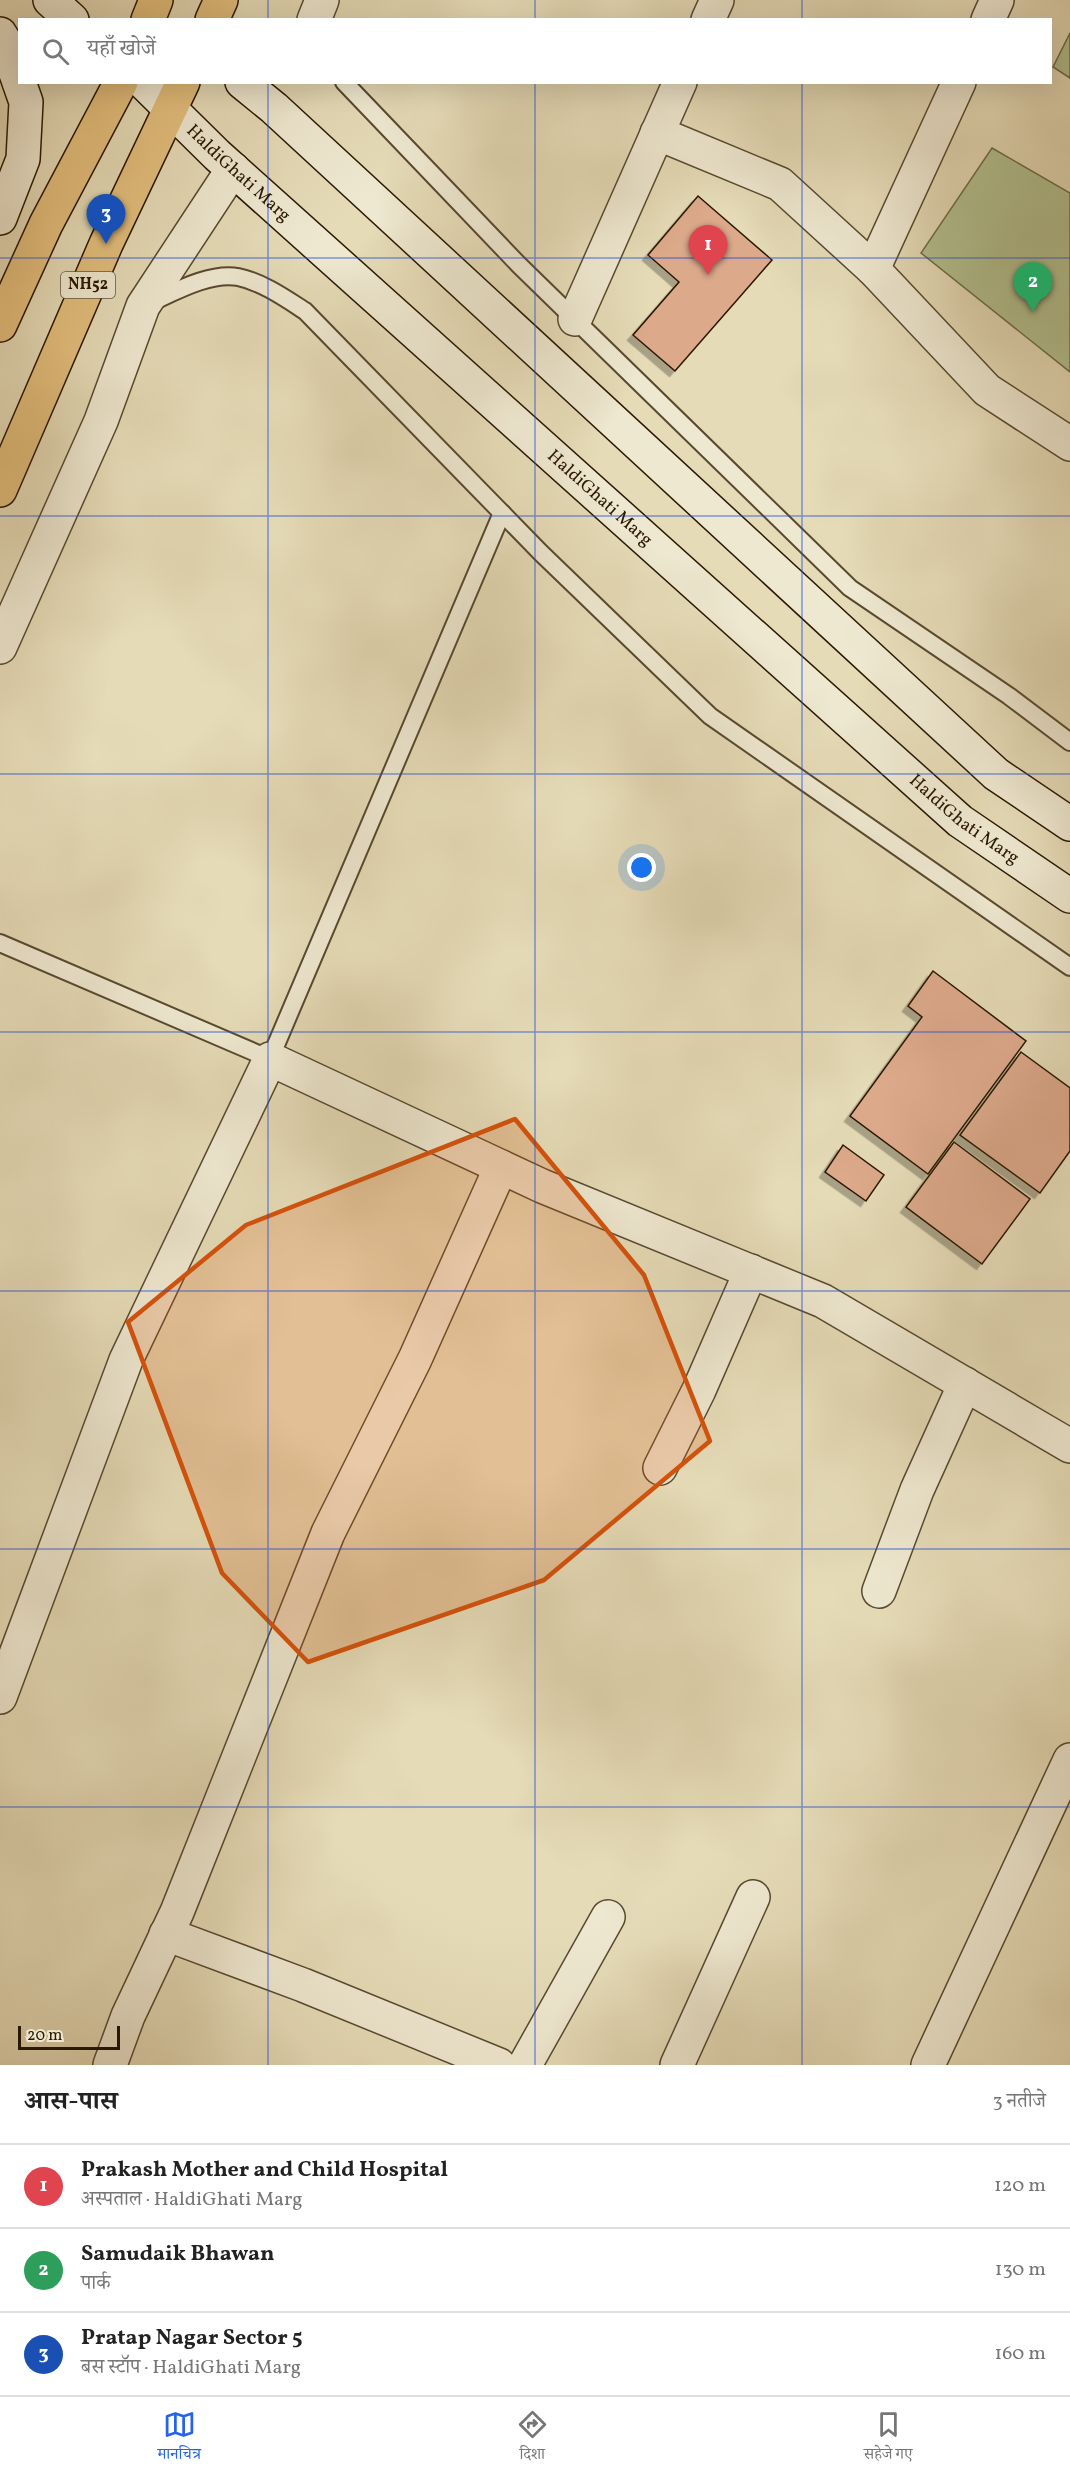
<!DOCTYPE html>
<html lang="hi">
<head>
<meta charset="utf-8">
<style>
  body { margin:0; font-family:Vollkorn,"Noto Serif Devanagari",serif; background:#f6f6f6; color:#222 }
  .scale { position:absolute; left:18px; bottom:15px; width:102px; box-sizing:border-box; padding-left:6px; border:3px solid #2a1802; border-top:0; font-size:16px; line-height:21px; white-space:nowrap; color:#2a1802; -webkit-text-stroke:4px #eee8d0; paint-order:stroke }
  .you { position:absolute; left:642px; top:868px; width:21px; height:21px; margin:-15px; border:4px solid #fff; border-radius:50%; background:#1a73e8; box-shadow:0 0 0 9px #1a73e833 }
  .badge { display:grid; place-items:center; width:39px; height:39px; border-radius:50%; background:#2563eb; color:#fff; font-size:20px; font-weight:700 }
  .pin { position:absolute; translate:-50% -50px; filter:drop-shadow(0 2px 3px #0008) }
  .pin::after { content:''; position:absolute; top:32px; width:21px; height:18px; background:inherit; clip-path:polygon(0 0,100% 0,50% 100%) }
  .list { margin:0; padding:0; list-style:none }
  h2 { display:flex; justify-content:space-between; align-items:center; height:78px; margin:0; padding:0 24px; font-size:26px }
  h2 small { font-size:20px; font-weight:400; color:#767676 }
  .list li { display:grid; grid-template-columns:39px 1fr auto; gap:18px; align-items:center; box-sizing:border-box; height:84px; padding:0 24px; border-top:2px solid #e0e0e0 }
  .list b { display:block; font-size:22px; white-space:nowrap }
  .list p { margin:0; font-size:20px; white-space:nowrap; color:#767676 }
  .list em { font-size:20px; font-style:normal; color:#767676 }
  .icon { flex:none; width:33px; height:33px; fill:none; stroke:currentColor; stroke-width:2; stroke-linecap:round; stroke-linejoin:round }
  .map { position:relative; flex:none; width:1070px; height:2065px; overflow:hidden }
  .search { position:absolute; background:#fff; box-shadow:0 6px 24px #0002; left:18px; right:18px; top:18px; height:66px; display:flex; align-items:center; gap:15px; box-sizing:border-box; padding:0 21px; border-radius:0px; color:#767676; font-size:22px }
  .sheet { height:330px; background:#fff }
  nav { display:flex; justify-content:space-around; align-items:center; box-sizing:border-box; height:84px; border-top:2px solid #e0e0e0; background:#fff; font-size:16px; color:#767676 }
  nav a { display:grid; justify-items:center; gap:3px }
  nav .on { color:#2563eb }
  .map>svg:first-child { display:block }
</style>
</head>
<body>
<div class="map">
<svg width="1070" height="2065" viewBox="0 0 1070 2065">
  <defs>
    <filter id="shadow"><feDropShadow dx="-5.5" dy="5.5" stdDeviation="0" flood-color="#0004"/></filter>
  </defs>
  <rect width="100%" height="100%" fill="#e5dbb7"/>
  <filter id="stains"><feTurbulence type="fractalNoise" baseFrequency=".00333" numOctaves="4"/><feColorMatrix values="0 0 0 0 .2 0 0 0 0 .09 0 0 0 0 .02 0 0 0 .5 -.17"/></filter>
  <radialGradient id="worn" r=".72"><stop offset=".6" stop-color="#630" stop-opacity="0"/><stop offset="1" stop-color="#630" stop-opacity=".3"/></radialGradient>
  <g fill="#b3c08f" stroke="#6e6c48" stroke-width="1.5">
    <path d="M1070 33V78L1053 67Z"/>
    <path d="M992 148 1070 193V372L921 253Z"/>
  </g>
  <g fill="#dca98b" stroke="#2a1802" stroke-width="1.5" filter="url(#shadow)">
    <path d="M698 196 772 260 675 371 633 335 679 282 648 255Z"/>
    <path d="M933 971 1026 1041 928 1174 850 1116 922 1017 908 1006Z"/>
    <path d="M1021 1052 1070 1088V1151L1040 1193 960 1135Z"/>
    <path d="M954 1142 1030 1199 982 1264 906 1207Z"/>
    <path d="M843 1145 884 1175 866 1201 825 1172Z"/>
  </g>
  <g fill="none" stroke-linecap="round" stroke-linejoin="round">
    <g stroke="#59492f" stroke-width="20">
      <g id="lane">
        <path d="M344 82 519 265 850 588 1009 696 1070 742"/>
        <path d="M152 302C176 291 211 272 238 277 262 282 285 298 305 311L541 553 710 716 1070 967"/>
        <path d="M0 943 270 1059 502 513"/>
      </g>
    </g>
    <g stroke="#59492f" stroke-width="36">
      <g id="street">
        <path d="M314 20 322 0"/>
        <path d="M708 20 717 0"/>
        <path d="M988 20 997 0"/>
        <path d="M657 133 780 184 873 269 987 390 1070 444"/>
        <path d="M873 269 959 82"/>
        <path d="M575 319 680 82"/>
        <path d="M0 647 101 421 143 306 233 169"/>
        <path d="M660 1468 699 1390 751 1271"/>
        <path d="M879 1591 917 1490 965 1384"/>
        <path d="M0 1697 126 1360 270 1059 542 1186 823 1301 1070 1446"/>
        <path d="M166 1934 303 1985 499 2065"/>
        <path d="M110 2065 128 2016 177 1912 328 1533 415 1359 501 1167"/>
        <path d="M525 2065 608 1917"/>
        <path d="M677 2065 753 1897"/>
        <path d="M928 2065 1070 1760"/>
      </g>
    </g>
    <g stroke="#2a1802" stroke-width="36">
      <g id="secondary">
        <path d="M50 0 72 20"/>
        <path d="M0 34 5 42 26 102 23 159 0 218"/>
        <path id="s1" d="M143 82 217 155 960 821 1070 896"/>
        <path d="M242 82 274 108 996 774 1070 824"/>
      </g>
    </g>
    <g stroke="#2a1802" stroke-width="36">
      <g id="highway">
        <path d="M148 20 156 0"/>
        <path d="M212 20 221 0"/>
        <path d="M0 325 46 224 121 82"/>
        <path d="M0 490 106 244 183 82"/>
      </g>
    </g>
    <use href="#lane" stroke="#eee8d0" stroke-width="16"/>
    <use href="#street" stroke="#eee8d0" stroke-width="33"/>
    <use href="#secondary" stroke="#eee8d0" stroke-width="33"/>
    <use href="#highway" stroke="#e2be7c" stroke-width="33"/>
  </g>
  <path fill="#d5520b" fill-opacity="0.2" stroke="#d5520b" stroke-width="4.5" stroke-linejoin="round" d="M515 1119 644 1275 710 1441 544 1580 308 1662 222 1573 128 1322 246 1225Z"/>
  <path fill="none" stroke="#1d4ed8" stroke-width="1.5" stroke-opacity="0.55" d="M268 0V20M535 0V20M802 0V20M268 82V2065M535 82V2065M802 82V2065M0 258H1070M0 516H1070M0 774H1070M0 1032H1070M0 1291H1070M0 1549H1070M0 1807H1070"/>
  <g text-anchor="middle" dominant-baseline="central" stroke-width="4.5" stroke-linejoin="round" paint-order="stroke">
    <rect fill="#eee8d0" stroke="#655640" stroke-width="1.5" x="61" y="272" width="54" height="26" rx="4.5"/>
    <g font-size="16" font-weight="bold" fill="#2a1802">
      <text x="88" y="285">NH52</text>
    </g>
    <g font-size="18" fill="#2a1802" stroke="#eee8d0">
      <text stroke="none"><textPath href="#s1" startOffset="132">HaldiGhati Marg</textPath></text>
      <text stroke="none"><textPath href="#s1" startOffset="618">HaldiGhati Marg</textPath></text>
      <text stroke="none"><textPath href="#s1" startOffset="1104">HaldiGhati Marg</textPath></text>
    </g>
  </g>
  <rect width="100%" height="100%" filter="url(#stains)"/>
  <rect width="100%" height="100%" fill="url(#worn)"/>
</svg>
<div class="scale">20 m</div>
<div class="you"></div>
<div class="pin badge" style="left:708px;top:275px;background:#e0444e">1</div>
<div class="pin badge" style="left:1033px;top:312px;background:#2e9e5b">2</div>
<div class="pin badge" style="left:106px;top:244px;background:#1a4fb4">3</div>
<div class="search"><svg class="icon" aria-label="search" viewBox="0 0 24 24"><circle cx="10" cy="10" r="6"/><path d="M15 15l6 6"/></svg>यहाँ खोजें</div>
</div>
<section class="sheet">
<h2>आस-पास<small>3 नतीजे</small></h2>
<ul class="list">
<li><span class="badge" style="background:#e0444e">1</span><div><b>Prakash Mother and Child Hospital</b><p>अस्पताल · HaldiGhati Marg</p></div><em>120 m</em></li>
<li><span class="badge" style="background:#2e9e5b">2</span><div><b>Samudaik Bhawan</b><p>पार्क</p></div><em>130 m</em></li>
<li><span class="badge" style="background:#1a4fb4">3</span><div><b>Pratap Nagar Sector 5</b><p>बस स्टॉप · HaldiGhati Marg</p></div><em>160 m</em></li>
</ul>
</section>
<nav>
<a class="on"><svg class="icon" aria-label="map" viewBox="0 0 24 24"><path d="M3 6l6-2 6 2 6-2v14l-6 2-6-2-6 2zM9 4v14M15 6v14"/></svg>मानचित्र</a>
<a><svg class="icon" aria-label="directions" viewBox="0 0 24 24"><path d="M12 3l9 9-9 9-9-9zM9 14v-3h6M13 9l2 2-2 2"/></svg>दिशा</a>
<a><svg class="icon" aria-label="saved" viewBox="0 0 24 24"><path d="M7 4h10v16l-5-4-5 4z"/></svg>सहेजे गए</a>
</nav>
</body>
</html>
